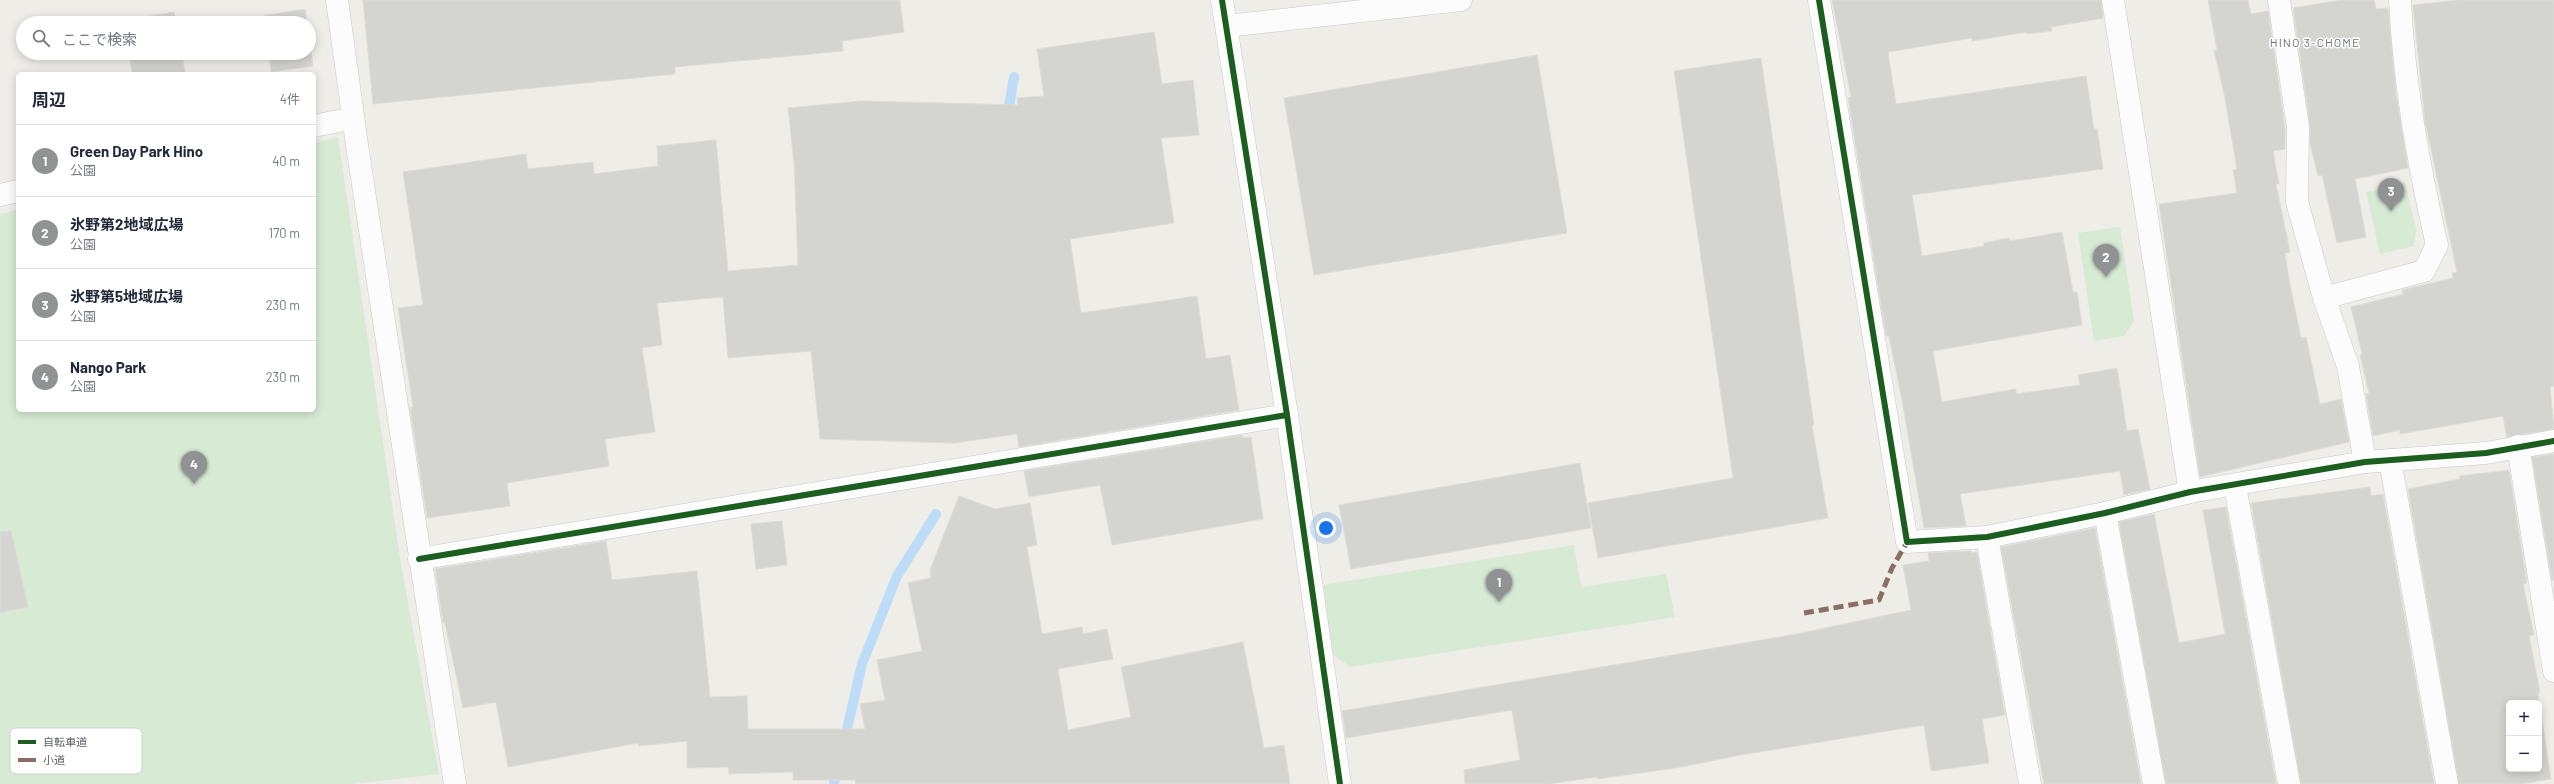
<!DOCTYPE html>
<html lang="ja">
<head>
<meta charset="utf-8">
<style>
  body { margin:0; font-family:Barlow,"Noto Sans JP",sans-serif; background:#f2f2f3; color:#1f2937 }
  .controls { position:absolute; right:12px; bottom:12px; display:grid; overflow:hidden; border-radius:6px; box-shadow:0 2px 10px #0003 }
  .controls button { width:36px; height:36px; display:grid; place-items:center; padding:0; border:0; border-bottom:1px solid #e0e1e3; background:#fff; color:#1f2937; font:20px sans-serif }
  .you { position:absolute; left:1326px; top:528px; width:14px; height:14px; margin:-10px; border:3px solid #fff; border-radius:50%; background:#1a73e8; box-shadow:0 0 0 6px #1a73e833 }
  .badge { display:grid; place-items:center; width:26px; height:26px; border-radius:50%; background:#909294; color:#fff; font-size:13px; font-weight:700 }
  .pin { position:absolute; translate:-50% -33px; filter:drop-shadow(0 1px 2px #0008) }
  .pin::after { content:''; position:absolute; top:21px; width:14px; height:12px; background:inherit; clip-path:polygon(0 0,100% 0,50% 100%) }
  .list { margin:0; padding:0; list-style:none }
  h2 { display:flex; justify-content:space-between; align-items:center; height:52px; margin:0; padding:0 16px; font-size:17px }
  h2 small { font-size:13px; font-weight:400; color:#747a83 }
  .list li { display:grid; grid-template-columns:26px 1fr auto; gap:12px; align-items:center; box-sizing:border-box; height:72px; padding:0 16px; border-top:1px solid #e0e1e3 }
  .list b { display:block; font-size:15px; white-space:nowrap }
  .list p { margin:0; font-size:13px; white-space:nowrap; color:#747a83 }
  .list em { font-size:13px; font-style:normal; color:#747a83 }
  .icon { flex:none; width:22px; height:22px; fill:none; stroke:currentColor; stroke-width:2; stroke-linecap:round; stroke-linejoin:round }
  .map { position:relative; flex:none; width:2554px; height:784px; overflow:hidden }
  .search { position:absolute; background:#fff; box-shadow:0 2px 10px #0003; left:16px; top:16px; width:300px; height:44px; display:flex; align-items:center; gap:10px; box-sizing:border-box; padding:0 14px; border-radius:22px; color:#747a83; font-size:15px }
  .panel { position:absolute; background:#fff; box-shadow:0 2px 10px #0003; left:16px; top:72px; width:300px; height:340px; border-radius:6px }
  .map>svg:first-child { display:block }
</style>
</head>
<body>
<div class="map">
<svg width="2554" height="784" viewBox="0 0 2554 784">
  <rect width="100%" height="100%" fill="#eeede8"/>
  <g fill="#d6ead4">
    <path d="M338 137 400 558 439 774 352 784H0V214L18 210V410H314V143Z"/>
    <path d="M2405 183 2416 229 2414 246 2380 254 2366 192Z"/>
    <path d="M2120 227 2134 321 2124 336 2094 341 2078 233Z"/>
    <path d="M1574 545 1581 587 1666 574 1675 617 1351 667 1332 654 1323 585Z"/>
  </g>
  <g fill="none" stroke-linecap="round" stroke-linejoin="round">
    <g stroke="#bddcf8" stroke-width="10">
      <path d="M1007 118 1014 77"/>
      <path d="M844 742 862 664 897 576 936 514"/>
      <path d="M834 784 838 767"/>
    </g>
  </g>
  <g fill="#d4d4d1" stroke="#dddcd8" fill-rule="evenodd">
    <path d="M363 0H900L904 32 842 41 843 51 675 67V74L373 104Z"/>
    <path d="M1832 0H2101L2103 18 2051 27 2052 31 2027 34 2026 32 1972 41V38L1888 52 1896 104 2086 76 2094 129H2097L2103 169 1912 195 1922 256 1984 246V243L2009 238 2010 241 2062 232 2073 292H2077L2082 325 1933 351 1942 402 2016 389V394L2080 385 2078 375 2117 368 2127 431 2138 429 2150 489 2124 495 2120 471 1960 494 1966 526 1924 528 1902 400 1889 336H1886L1848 98 1851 97Z"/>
    <path d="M2208 0H2248L2251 14 2268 11 2285 128V149L2273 151 2279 184H2276L2290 252 2285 253 2289 280 2301 338 2306 337 2320 404 2341 399 2349 442 2200 477 2159 204 2237 193 2233 170 2237 169 2225 98 2214 50H2217Z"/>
    <path d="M2341 0H2374L2376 9 2388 8 2396 94 2408 168 2355 179 2366 237 2337 243 2322 175 2318 176 2310 144V125L2293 8Z"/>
    <path d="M2459 0H2554V386L2550 387 2554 429 2507 437 2503 416 2400 434V430L2373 436 2366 394 2369 393 2360 355 2362 354 2351 307 2403 294 2402 290 2453 278 2452 273 2457 272 2425 121 2413 5Z"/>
    <path d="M305 9 307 23H264L263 16Z"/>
    <path d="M174 12 176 23H123V21Z"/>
    <path d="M1154 32 1162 84 1193 80 1199 135 1161 138 1174 223 1070 239 1081 313 1197 296 1206 359 1230 355 1239 410 1019 447 1017 434 954 443 820 439 811 351 728 358 723 297 657 303 662 345 642 348 655 432 605 439 609 466 507 483 510 506 427 518 410 408 413 407 398 308 423 305 403 172 526 154 528 169 593 162 594 174 658 166 657 146 716 140 728 271 798 265 794 162 788 108 863 101 1018 105 1017 98 1044 96 1037 49Z"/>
    <path d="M309 35 313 66 271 72 269 53H309Z"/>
    <path d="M129 53H182L185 74H132Z"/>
    <path d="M1537 55 1567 233 1314 275 1284 98Z"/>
    <path d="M1761 58 1814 425H1812L1828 518 1598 558 1588 503 1733 478 1674 71Z"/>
    <path d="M1242 435 1243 438 1251 437 1263 519 1112 545 1100 485 1029 497 1024 471Z"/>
    <path d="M2554 454V580H2552L2532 457Z"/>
    <path d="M1580 463 1591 528 1351 569 1339 505Z"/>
    <path d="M2509 470 2527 583 2523 584 2534 635 2529 636 2540 692 2538 693 2551 779 2522 784H2459L2408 489 2460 479V476ZM2509 703H2539V769H2509Z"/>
    <path d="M2370 487 2371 496 2383 494 2434 784H2301L2251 503Z"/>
    <path d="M959 496 995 509 1030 503 1037 545 1027 547 1042 634 1082 627 1083 634 1107 629 1113 659 1058 669 1068 730 1131 717 1121 667 1243 642 1264 748 1284 745 1290 784H856L855 780H793V772L729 774 728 767 687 768V741L639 746 638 743 508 767 496 702 463 708 445 623H443L435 569 606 541 612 580 697 571 710 697 747 696 748 729H865L860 704 885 700 877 660 922 651 908 583 931 578 930 570Z"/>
    <path d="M2226 507 2276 784H2166L2119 522 2154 514 2179 643 2225 634 2203 510Z"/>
    <path d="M782 521 787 565 756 569 751 524Z"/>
    <path d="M2095 528 2141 784H2044L2001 547Z"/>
    <path d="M11 531 28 607 0 613V532Z"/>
    <path d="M1971 551V553L1977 552 2005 715 1982 719 1989 763 1931 771 1924 725 1735 756 1682 767 1597 779V777L1549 784H1465L1464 770 1520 760 1512 710 1346 738 1342 711 1797 634 1911 610 1903 565 1929 561 1928 553Z"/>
  </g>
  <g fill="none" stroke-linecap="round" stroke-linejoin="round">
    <g stroke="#cac9c9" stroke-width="23">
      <g id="minor">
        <path d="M337 0 358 152 455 784"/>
        <path d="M1222 0 1287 415 1340 784"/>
        <path d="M2113 0 2190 492"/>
        <path d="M2279 0 2298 127 2297 202 2324 298 2348 366 2365 462"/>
        <path d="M314 126 353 118"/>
        <path d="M0 195 18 191"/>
        <path d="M2324 298 2424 271 2437 245C2418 164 2404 83 2400 0"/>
        <path d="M2518 446 2554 671"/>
        <path d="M2390 460 2447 784"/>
        <path d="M2235 486 2289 784"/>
        <path d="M2105 513 2154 784"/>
        <path d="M1987 537 2030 784"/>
        <path d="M419 559 1287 415"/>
      </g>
    </g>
    <g stroke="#cac9c9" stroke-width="23">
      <g id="tertiary">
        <path d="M1819 0 1907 542 1987 537 2105 513 2190 492 2365 462 2486 453 2554 441"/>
        <path d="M1227 26 1461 0"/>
      </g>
    </g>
    <use href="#minor" stroke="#fcfcfc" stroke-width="22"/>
    <use href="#tertiary" stroke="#fcfcfc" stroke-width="22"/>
    <path stroke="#8d6e63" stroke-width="5" stroke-dasharray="10 5" stroke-linecap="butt" d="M1804 613 1879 600 1892 568 1907 542"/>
    <g stroke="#fff" stroke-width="8">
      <g id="cycleway">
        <path d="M1222 0 1287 415 1340 784"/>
        <path d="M1819 0 1907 542 1987 537 2105 513 2190 492 2365 462 2486 453 2554 441"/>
        <path d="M419 559 1287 415"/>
      </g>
    </g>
    <use href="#cycleway" stroke="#1b5e20" stroke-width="6"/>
  </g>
  <g text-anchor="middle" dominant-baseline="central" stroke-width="3" stroke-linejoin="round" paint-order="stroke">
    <g font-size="12" letter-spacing="1" fill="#6f7379" stroke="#fff">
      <text x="2315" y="42">HINO 3-CHOME</text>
    </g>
  </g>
  <rect x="10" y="728" width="132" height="46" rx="6" fill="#fff" stroke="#cfd0d1" stroke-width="1"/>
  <rect x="18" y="740" width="18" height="4" fill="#1b5e20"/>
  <rect x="18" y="758" width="18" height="4" fill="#8d6e63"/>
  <g font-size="11" fill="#5e6167">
    <text x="43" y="746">自転車道</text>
    <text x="43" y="764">小道</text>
  </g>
</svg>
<div class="controls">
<button>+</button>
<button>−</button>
</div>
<div class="you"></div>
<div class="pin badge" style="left:1499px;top:602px">1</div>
<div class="pin badge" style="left:2106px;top:277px">2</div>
<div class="pin badge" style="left:2391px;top:211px">3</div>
<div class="pin badge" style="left:194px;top:484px">4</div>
<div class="search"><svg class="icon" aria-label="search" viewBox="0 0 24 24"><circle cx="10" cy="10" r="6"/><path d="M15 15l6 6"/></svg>ここで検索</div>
<section class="panel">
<h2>周辺<small>4件</small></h2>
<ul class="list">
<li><span class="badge">1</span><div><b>Green Day Park Hino</b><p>公園</p></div><em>40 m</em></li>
<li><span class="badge">2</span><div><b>氷野第2地域広場</b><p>公園</p></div><em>170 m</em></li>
<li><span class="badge">3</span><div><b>氷野第5地域広場</b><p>公園</p></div><em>230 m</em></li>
<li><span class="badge">4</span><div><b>Nango Park</b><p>公園</p></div><em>230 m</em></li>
</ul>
</section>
</div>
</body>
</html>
